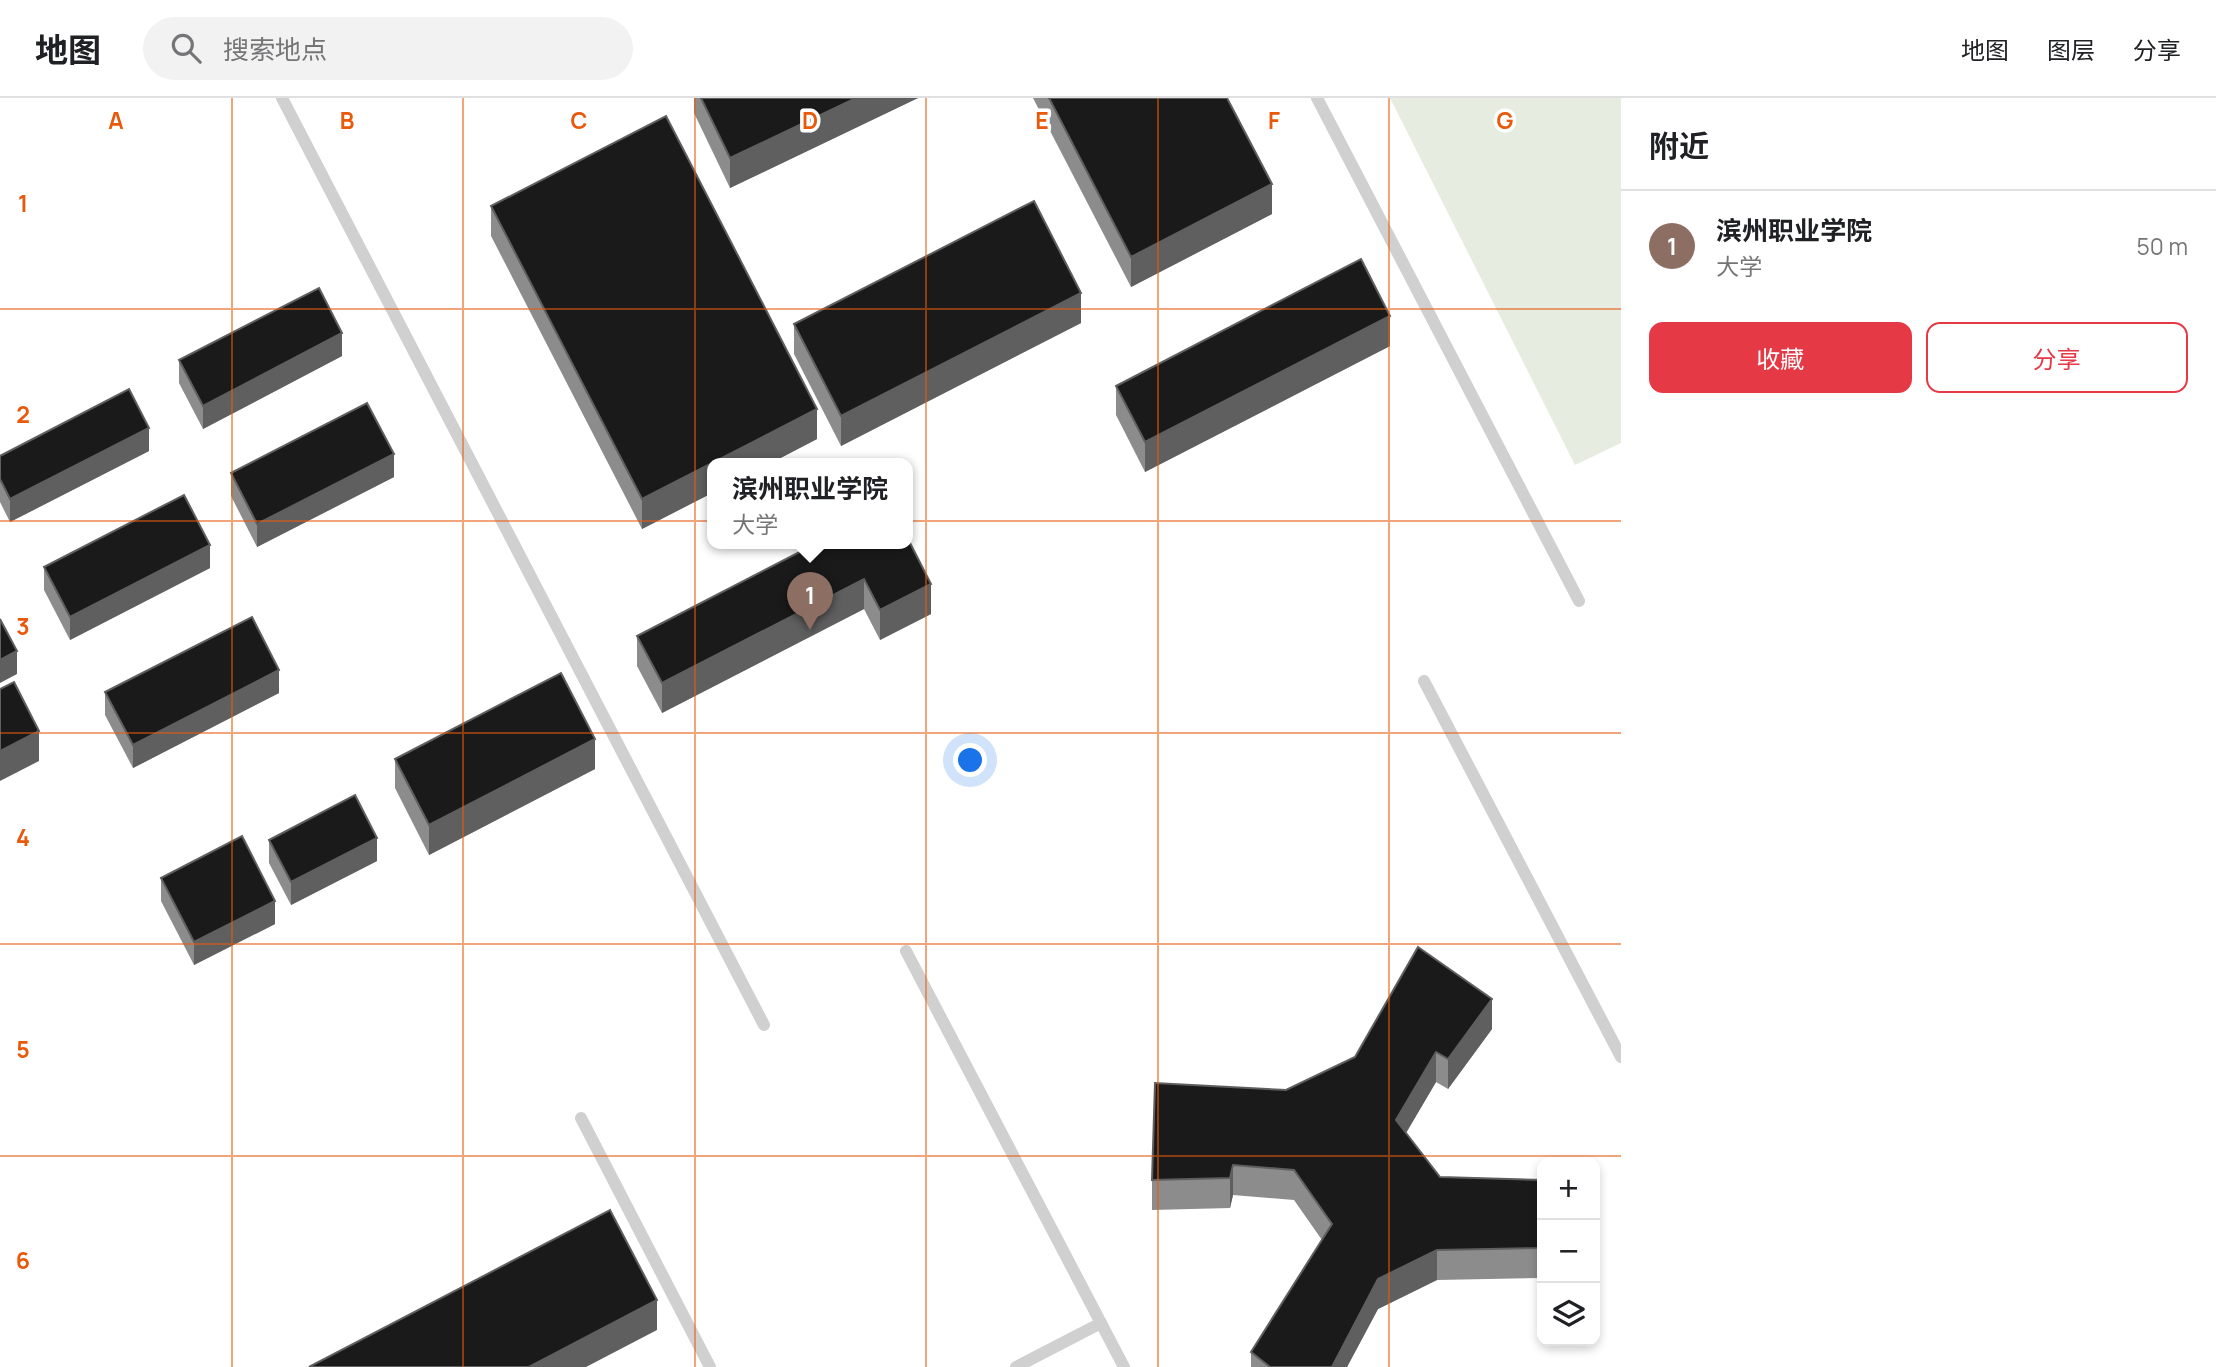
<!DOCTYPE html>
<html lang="zh">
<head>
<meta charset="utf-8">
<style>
  body { margin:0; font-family:Manrope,"Noto Sans SC",sans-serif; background:#f2f2f2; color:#202124 }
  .controls { position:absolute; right:21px; bottom:21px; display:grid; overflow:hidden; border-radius:14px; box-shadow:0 4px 10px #0003 }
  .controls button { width:63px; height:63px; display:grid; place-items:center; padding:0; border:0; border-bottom:2px solid #e0e0e0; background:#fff; color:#202124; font:35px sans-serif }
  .you { position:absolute; left:971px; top:663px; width:24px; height:24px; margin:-18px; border:5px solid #fff; border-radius:50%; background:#1a73e8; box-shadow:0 0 0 10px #1a73e833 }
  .badge { display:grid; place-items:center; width:46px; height:46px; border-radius:50%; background:#e63946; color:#fff; font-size:23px; font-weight:700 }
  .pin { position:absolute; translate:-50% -58px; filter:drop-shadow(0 2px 4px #0008) }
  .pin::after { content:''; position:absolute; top:37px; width:24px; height:21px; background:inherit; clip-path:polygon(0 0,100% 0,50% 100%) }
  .popup { position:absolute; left:707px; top:360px; width:206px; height:91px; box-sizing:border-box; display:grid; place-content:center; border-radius:14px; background:#fff; filter:drop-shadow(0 2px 5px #0005); font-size:23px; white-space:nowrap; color:#757577 }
  .popup b { font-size:26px; color:#202124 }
  .popup::after { content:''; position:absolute; left:50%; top:100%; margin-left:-14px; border:14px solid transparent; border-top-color:#fff }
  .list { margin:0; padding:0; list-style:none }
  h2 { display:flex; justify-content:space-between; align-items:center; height:91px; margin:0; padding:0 28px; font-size:30px }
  h2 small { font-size:23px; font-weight:400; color:#757577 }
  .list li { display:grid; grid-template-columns:46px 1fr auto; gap:21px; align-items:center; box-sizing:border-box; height:112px; padding:0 28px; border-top:2px solid #e0e0e0 }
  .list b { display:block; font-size:26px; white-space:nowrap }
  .list p { margin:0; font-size:23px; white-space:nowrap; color:#757577 }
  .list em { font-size:23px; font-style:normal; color:#757577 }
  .actions { display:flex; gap:14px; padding:21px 28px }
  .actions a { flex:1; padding:16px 0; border:2px solid #e63946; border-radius:14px; text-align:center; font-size:24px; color:#e63946 }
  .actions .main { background:#e63946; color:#fff }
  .icon { flex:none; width:38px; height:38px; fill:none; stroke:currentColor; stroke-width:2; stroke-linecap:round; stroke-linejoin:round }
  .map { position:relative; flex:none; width:1621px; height:1269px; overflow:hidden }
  header { display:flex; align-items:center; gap:42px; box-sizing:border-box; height:98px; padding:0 35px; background:#fff; border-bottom:2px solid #e0e0e0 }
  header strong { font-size:33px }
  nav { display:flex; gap:38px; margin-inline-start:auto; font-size:24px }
  .search { width:490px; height:63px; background:#f2f2f2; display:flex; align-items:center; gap:18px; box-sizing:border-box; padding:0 24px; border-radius:38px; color:#757577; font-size:26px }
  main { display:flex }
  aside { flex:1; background:#fff }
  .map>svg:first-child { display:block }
</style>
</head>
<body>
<header>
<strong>地图</strong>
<div class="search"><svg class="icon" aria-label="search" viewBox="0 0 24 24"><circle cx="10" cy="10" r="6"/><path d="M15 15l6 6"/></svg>搜索地点</div>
<nav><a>地图</a><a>图层</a><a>分享</a></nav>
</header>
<main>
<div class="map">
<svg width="1621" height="1269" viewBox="0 0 1621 1269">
  <rect width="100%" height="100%" fill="#fff"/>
  <path fill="#e6ecdf" d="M1390 0H1621V345L1575 367Z"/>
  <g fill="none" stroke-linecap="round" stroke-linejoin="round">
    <g stroke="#d0d0d0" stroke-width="12">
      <path d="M282 0 764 927"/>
      <path d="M1317 0 1579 503"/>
      <path d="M1424 583 1621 959"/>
      <path d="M906 853 1124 1269"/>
      <path d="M581 1020 710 1269"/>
      <path d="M1016 1269 1101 1225"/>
    </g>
  </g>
  <g fill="#8c8c8c">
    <path d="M694 0H918L730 90 694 15Z"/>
    <path d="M1033 0H1227L1272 116 1131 189Z"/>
    <path d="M491 108 817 341 769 366H712V395L642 431 491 138Z"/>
    <path d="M1081 225 841 348 794 256V226Z"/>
    <path d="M1390 248 1145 374 1116 317V288Z"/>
    <path d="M342 258 203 331 179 285V262Z"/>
    <path d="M149 353 10 424 0 404V358Z"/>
    <path d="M231 375 394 379 257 449 231 398Z"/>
    <path d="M815 446 931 516 880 542 864 511 662 615 637 568V538Z"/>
    <path d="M44 469 210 470 70 542 44 492Z"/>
    <path d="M105 594 279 595 133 670 105 617Z"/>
    <path d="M395 661 595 671 429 757 395 690Z"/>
    <path d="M269 742 377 763 291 807 269 765Z"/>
    <path d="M161 780 275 826 194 867 161 803Z"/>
    <path d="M1492 931 1448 991 1436 984 1406 1035 1440 1079 1542 1082V1180L1437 1182 1378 1211 1347 1269H1251V1254L1322 1142 1294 1102 1233 1097 1230 1110 1152 1112V1082L1286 992Z"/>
  </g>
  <g fill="#5f5f5f">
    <path d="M856 0H918L730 90V60Z"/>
    <path d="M1272 86V116L1131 189V159Z"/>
    <path d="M1081 195V225L841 348V318Z"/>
    <path d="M1390 218V248L1145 374V344Z"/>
    <path d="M342 235V258L203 331V308Z"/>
    <path d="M817 311V341L769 366H712V395L642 431V401Z"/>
    <path d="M149 330V353L10 424V401Z"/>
    <path d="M394 356V379L257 449V426Z"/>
    <path d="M210 447V470L70 542V519Z"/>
    <path d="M864 481V511L662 615V585Z"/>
    <path d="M931 486V516L880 542V512Z"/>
    <path d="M17 553V576L0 585V562Z"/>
    <path d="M279 572V595L133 670V647Z"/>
    <path d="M39 633V663L0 683V653Z"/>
    <path d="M595 641V671L429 757V727Z"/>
    <path d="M377 740V763L291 807V784Z"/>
    <path d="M275 803V826L194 867V844Z"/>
    <path d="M1492 901V931L1448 991V961Z"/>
    <path d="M1436 954V984L1396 1052V1022Z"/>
    <path d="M1233 1067V1097L1230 1110V1080Z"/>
    <path d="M1437 1152V1182L1378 1211 1347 1269H1332L1378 1181Z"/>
    <path d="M657 1202V1232L586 1269H529Z"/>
  </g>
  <g fill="#1a1a1a" stroke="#5f5f5f" stroke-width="2">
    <path d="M701 0H856L730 60Z"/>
    <path d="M1049 0H1227L1272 86 1131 159Z"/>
    <path d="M666 18 817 311 642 401 491 108Z"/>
    <path d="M1034 103 1081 195 841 318 794 226Z"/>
    <path d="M1361 161 1390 218 1145 344 1116 288Z"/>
    <path d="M319 190 342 235 203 308 179 262Z"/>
    <path d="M129 291 149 330 10 401 0 381V358Z"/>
    <path d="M367 305 394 356 257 426 231 375Z"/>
    <path d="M184 397 210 447 70 519 44 469Z"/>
    <path d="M908 441 931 486 880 512 864 481 662 585 637 538 815 446H908Z"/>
    <path d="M252 519 279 572 133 647 105 594Z"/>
    <path d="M0 521 17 553 0 562Z"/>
    <path d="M561 575 595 641 429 727 395 661Z"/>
    <path d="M14 584 39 633 0 653V591Z"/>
    <path d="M355 697 377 740 291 784 269 742Z"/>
    <path d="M242 738 275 803 194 844 161 780Z"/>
    <path d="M1418 849 1492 901 1448 961 1436 954 1396 1022 1440 1079 1542 1082V1150L1437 1152 1378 1181 1332 1269H1270L1251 1254 1332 1126 1294 1072 1233 1067 1230 1080 1152 1082 1155 985 1286 992 1355 959Z"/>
    <path d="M610 1112 657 1202 529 1269H309Z"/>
  </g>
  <path fill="none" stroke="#e8590c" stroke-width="2" stroke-opacity="0.55" d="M232 0V1269M463 0V1269M695 0V1269M926 0V1269M1158 0V1269M1389 0V1269M0 211H1621M0 423H1621M0 635H1621M0 846H1621M0 1058H1621"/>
  <g font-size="23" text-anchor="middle" font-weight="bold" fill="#e8590c" stroke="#fff" stroke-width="7" stroke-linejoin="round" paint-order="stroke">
    <text x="116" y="31">A</text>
    <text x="347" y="31">B</text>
    <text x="579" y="31">C</text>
    <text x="810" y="31">D</text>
    <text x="1042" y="31">E</text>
    <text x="1274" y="31">F</text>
    <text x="1505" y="31">G</text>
    <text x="23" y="114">1</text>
    <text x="23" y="325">2</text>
    <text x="23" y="537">3</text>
    <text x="23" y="748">4</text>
    <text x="23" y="960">5</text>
    <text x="23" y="1171">6</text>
  </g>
</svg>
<div class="controls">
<button>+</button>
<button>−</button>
<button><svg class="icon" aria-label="layers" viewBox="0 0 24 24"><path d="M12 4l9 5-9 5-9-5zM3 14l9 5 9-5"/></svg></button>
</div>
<div class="you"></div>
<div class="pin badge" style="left:810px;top:532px;background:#8d6e63">1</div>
<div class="popup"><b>滨州职业学院</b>大学</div>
</div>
<aside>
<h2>附近<small></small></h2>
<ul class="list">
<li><span class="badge" style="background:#8d6e63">1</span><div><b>滨州职业学院</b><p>大学</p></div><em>50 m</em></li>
</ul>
<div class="actions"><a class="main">收藏</a><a>分享</a></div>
</aside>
</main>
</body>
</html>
